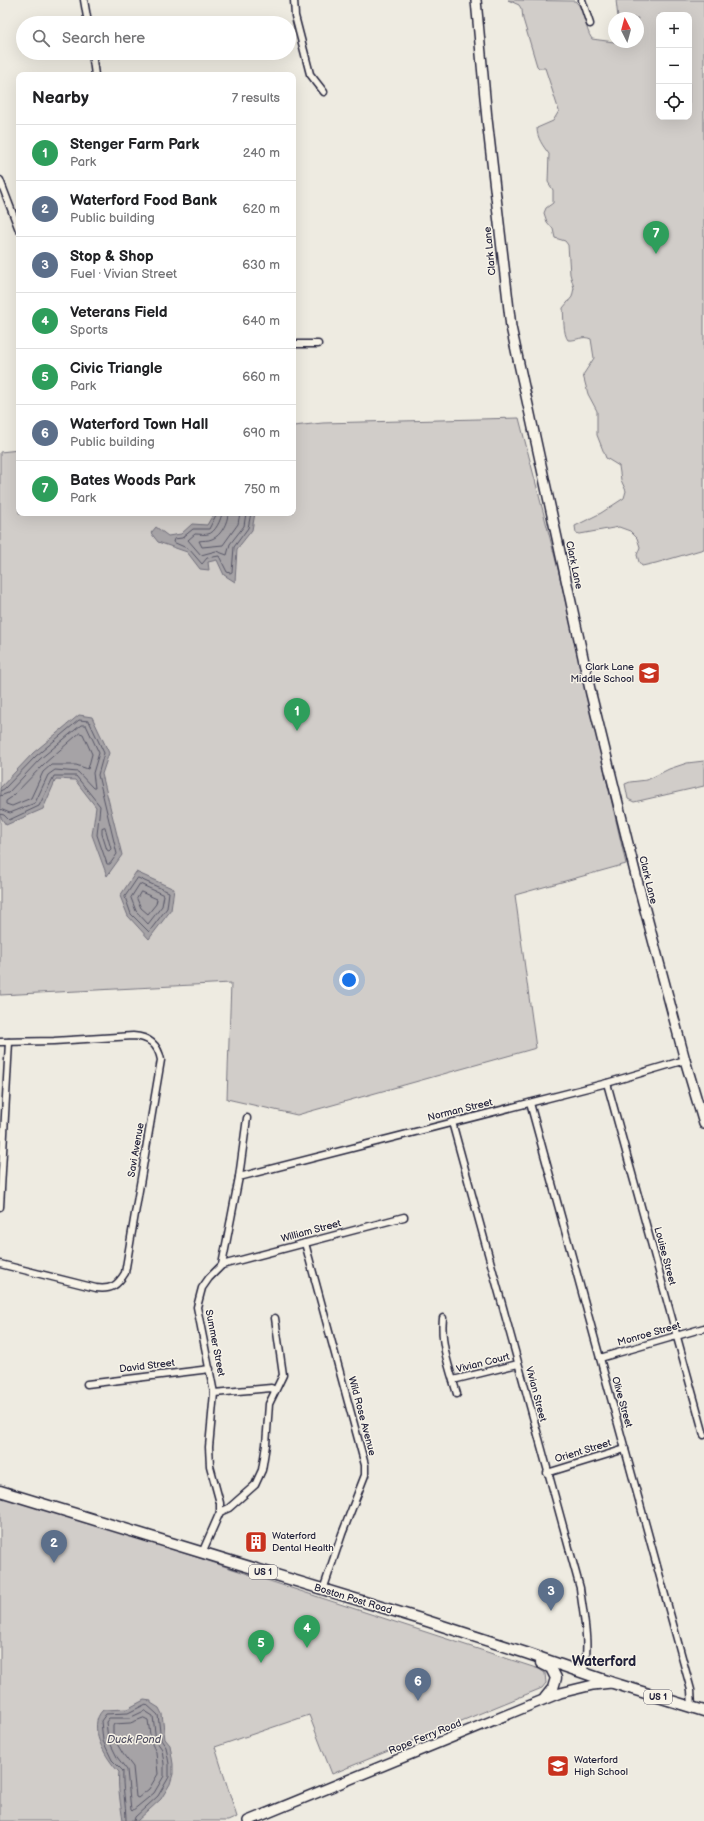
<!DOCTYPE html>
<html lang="en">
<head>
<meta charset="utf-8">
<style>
  body { margin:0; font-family:"Balsamiq Sans",sans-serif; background:#f2f2f2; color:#202124 }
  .controls { position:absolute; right:12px; top:12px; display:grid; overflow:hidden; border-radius:8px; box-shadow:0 4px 16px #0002 }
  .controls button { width:36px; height:36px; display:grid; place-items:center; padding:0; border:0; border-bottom:1px solid #e0e0e0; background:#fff; color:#202124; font:20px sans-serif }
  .compass { position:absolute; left:608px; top:12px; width:36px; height:36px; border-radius:50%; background:#fff; box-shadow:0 4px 16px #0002; rotate:354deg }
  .you { position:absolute; left:349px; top:980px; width:14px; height:14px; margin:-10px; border:3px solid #fff; border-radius:50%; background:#1a73e8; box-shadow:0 0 0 6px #1a73e833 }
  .badge { display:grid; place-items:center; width:26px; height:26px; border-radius:50%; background:#c8321e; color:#fff; font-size:13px; font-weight:700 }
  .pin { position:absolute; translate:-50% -33px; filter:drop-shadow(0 1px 2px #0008) }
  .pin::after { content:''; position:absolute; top:21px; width:14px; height:12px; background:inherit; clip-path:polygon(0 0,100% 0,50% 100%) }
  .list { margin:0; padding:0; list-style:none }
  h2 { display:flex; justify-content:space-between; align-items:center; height:52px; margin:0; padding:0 16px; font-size:17px }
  h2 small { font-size:13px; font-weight:400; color:#757577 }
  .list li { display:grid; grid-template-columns:26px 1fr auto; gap:12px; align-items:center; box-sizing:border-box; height:56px; padding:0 16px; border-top:1px solid #e0e0e0 }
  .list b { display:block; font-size:15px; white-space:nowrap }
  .list p { margin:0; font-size:13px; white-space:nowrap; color:#757577 }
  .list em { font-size:13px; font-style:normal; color:#757577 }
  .icon { flex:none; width:22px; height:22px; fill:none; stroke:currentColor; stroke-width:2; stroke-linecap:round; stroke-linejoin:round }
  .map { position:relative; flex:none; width:704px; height:1821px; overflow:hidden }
  .search { position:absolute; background:#fff; box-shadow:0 4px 16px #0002; left:16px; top:16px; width:280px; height:44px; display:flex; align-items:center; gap:10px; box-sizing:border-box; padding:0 14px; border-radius:22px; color:#757577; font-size:15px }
  .panel { position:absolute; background:#fff; box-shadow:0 4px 16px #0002; left:16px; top:72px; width:280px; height:444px; border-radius:8px }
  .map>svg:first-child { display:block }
</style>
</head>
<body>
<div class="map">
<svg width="704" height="1821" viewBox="0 0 704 1821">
  <rect width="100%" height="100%" fill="#eeebe1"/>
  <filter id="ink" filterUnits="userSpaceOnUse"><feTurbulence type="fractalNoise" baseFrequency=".025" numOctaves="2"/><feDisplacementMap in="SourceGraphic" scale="8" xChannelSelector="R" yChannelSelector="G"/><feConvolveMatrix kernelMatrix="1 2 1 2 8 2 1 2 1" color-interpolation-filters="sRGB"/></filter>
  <g filter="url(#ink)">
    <g fill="#d1cdc9" stroke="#7a7882" fill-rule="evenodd">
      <path d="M508 0 575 1C587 11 584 28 592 39L614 42H638V18H618L616 0H704V549L656 563 642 566 639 562 637 555 640 547 637 538 630 531 619 527 580 534 576 533 575 526 601 513 624 498 626 491 621 480 619 466 606 458 597 435V411L588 394 583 375 594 358 591 339C582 335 577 341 568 340 563 334 564 317 563 308L572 297 574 288 570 274 568 245 565 241 555 238 553 229 547 222 544 213 546 208 553 203V190L548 182 549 154C543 146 537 138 537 128L553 121 559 111 545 68H539L537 66 523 19 522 10 519 5ZM659 15H689V117H659Z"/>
      <path d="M519 418 559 573 626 864 515 895 536 1048 297 1115 227 1099 231 983 0 995V452L19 450V513H293V426L323 423Z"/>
      <path d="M704 761V786L634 802 628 799 625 784 630 782 647 780 669 769 687 763Z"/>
      <path d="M0 1493 539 1669 545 1673 546 1683 542 1688 332 1774 309 1715 215 1747 237 1817 228 1821H0Z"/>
    </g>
    <g fill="#a6a3a6" stroke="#716f7b">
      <path d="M214 513H255L252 530 237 549 235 582 224 575 217 560 208 562 209 570 200 569 187 552 158 542 151 533 156 527 168 536 181 534 192 524 207 525Z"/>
      <path d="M79 715 92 717 109 753 102 774 122 855 107 876 92 835 96 807 75 780 56 779 43 809 6 825 0 816V788L33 753Z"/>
      <path d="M136 872 174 889 171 910 149 939 128 916 120 896Z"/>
      <path d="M144 1700 151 1701V1703L159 1708 162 1714 165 1739 170 1745 173 1764V1774L170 1784 161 1799 137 1821H123C121 1808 117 1784 119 1772 106 1759 86 1726 103 1710L127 1709Z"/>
    </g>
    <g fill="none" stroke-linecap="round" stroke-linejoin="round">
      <g stroke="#575666" stroke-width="1">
        <path d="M217 513 209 529H193L182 538 174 539 173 542 189 549 202 564 207 558 219 556 227 572 230 573 232 572 234 547 248 528 251 513"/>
        <path d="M222 513C221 520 215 533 208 534 204 535 199 534 195 534L188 540 201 555 216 551 227 555 230 544 244 526 246 513"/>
        <path d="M228 513C228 522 221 536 212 539 208 541 203 540 199 541L202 547 223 545 238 524 240 513"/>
        <path d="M80 733 83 734 92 754 88 769 76 765H51L43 772 31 798 12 806 6 804V801L12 797 44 764Z"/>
        <path d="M0 791 4 789 36 756 79 720 89 721 104 753 98 775 117 854 110 864H107L97 835 100 806 76 776H54L39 806 9 820 4 815 0 814"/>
        <path d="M0 796 8 793 40 759 81 725H86L99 753 93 773 95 788H93L78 772 55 770 48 775 35 803 10 813 0 809"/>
        <path d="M105 827 111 849 109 851 107 850 102 834V828Z"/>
        <path d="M138 878 169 892 167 908 149 932 131 914 125 897Z"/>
        <path d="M140 884 164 895 162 906 148 924 136 911 131 898Z"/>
        <path d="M141 892 157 899 156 904 148 914 141 908 137 899Z"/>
        <path d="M145 1711 153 1716 156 1741 162 1749 164 1764V1776L154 1793 132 1811 131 1810 127 1770 117 1757 108 1739 106 1722 109 1718H129Z"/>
        <path d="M144 1718 148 1720 151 1742 156 1752 158 1774 149 1789 138 1798 136 1797 133 1767 123 1754 113 1737V1726L114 1724 130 1723Z"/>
        <path d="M126 1821C126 1804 122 1787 123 1771L112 1760 103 1741 101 1721 106 1714 128 1713 146 1704 158 1715 161 1740 166 1747 169 1764V1777L158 1796 135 1817 134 1821"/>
      </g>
      <g stroke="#22223b" stroke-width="9">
        <g id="street">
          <path d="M84 0 88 23"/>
          <path d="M294 0 295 16 310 74 324 92"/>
          <path d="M582 0 590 24"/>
          <path d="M92 53 95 75"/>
          <path d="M0 180 19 230"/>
          <path d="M293 344H318"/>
          <path d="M0 1042 54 1041 133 1036C149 1037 158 1044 161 1060L125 1273C117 1286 111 1290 96 1288L0 1264"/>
          <path d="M607 1083 704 1435"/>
          <path d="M530 1103 691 1690 692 1707"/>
          <path d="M452 1122 580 1588C583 1615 591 1646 583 1673"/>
          <path d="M239 1177 607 1083 685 1060"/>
          <path d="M0 1207 9 1042"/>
          <path d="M305 1243 365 1465V1475L342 1534 323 1590"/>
          <path d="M222 1265 404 1217"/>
          <path d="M443 1318C440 1344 450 1370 457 1394"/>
          <path d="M600 1358 704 1328"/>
          <path d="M453 1380 518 1364"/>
          <path d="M87 1384 210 1369"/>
          <path d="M214 1393 271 1388 275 1390"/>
          <path d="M547 1473 625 1449"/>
          <path d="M220 1512 229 1508 255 1485 262 1470 266 1445 269 1404 283 1375 275 1318"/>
          <path d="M202 1553 220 1512V1503L210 1466 209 1447 214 1393 197 1307 202 1288 209 1278 222 1265 239 1177 247 1118"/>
        </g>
      </g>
      <g stroke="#22223b" stroke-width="12">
        <g id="secondary">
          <path d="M476 0 487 119 511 327 591 694 636 876 685 1060 704 1124"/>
          <path d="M248 1821 560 1693 593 1685 611 1683"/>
        </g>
      </g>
      <g stroke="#22223b" stroke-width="13">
        <g id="primary">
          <path d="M0 1491 424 1620 526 1653 613 1683 704 1711"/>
          <path d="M541 1663 551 1668 556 1678 553 1688 545 1698"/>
        </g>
      </g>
      <use href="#street" stroke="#f7f3e8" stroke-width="6"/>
      <use href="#secondary" stroke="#f7f3e8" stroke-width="9"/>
      <use href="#primary" stroke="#f7f3e8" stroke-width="10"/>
    </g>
  </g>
  <defs>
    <g id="school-square" transform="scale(1.15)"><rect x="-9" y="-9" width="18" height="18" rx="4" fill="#c8321e" stroke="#f7f3e8"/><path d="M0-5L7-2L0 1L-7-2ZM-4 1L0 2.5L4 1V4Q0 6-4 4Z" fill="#fff"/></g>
    <g id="building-square" transform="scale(1.15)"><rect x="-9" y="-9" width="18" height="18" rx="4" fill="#c8321e" stroke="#f7f3e8"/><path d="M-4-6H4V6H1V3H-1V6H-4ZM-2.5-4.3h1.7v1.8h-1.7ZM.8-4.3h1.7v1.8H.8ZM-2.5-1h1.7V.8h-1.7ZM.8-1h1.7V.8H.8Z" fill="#fff"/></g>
  </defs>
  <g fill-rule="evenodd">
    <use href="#school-square" x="649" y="673"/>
    <use href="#building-square" x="256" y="1542"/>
    <use href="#school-square" x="558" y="1766"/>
  </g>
  <g text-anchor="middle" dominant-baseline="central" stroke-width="3" stroke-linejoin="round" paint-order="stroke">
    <g fill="#f7f3e8" stroke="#62616f" stroke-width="1">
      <rect x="249" y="1565" width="28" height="14" rx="3"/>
      <rect x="644" y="1690" width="28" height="14" rx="3"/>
    </g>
    <g font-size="9" font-weight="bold" fill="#22223b">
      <text x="263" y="1572">US 1</text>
      <text x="658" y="1697">US 1</text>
    </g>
    <g font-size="10" fill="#22223b" stroke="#f7f3e8">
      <text transform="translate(490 251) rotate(-96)">Clark Lane</text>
      <text transform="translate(574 565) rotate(78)">Clark Lane</text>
      <text transform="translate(648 880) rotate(76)">Clark Lane</text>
      <text transform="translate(460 1110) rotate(-14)">Norman Street</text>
      <text transform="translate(136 1150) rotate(-80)">Savi Avenue</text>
      <text transform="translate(311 1231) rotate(-15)">William Street</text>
      <text transform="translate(665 1256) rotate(75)">Louise Street</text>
      <text transform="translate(649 1334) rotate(-16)">Monroe Street</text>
      <text transform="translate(215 1343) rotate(79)">Summer Street</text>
      <text transform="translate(483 1363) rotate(-14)">Vivian Court</text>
      <text transform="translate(147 1366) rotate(-7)">David Street</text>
      <text transform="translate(536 1394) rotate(75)">Vivian Street</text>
      <text transform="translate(622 1402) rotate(74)">Olive Street</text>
      <text transform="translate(362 1416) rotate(75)">Wild Rose Avenue</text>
      <text transform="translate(583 1451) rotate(-17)">Orient Street</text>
      <text transform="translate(353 1599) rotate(17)">Boston Post Road</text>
      <text transform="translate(425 1737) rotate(-22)">Rope Ferry Road</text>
    </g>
    <g font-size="10" fill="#22223b" stroke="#f7f3e8" text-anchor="start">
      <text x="634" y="667" text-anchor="end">Clark Lane<tspan x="634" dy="12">Middle School</tspan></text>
      <text x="272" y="1536">Waterford<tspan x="272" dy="12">Dental Health</tspan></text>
      <text x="574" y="1760">Waterford<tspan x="574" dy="12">High School</tspan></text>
    </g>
    <g font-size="11" font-style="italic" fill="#504f60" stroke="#f7f3e8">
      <text x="134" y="1739">Duck Pond</text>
    </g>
    <g font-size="14" font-weight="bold" fill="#22223b" stroke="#f7f3e8">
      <text x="604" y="1661">Waterford</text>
    </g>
  </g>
</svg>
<div class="controls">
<button>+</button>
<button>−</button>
<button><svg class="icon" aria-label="locate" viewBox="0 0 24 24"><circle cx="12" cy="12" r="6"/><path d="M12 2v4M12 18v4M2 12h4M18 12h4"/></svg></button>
</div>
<svg class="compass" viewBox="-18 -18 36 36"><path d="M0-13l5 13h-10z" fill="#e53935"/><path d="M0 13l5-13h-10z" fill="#757577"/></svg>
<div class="you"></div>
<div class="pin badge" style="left:297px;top:731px;background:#2e9e5b">1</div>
<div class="pin badge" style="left:54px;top:1563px;background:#5c6f8a">2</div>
<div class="pin badge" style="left:551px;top:1611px;background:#5c6f8a">3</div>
<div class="pin badge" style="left:307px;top:1648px;background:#2e9e5b">4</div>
<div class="pin badge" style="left:261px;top:1663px;background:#2e9e5b">5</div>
<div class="pin badge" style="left:418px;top:1701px;background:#5c6f8a">6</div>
<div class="pin badge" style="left:656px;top:254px;background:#2e9e5b">7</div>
<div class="search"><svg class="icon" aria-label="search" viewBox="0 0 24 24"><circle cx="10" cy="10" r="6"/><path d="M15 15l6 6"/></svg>Search here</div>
<section class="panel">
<h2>Nearby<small>7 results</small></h2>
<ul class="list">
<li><span class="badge" style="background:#2e9e5b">1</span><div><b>Stenger Farm Park</b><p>Park</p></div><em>240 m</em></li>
<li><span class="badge" style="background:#5c6f8a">2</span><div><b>Waterford Food Bank</b><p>Public building</p></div><em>620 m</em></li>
<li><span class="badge" style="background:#5c6f8a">3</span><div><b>Stop &amp; Shop</b><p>Fuel · Vivian Street</p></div><em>630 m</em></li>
<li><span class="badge" style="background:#2e9e5b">4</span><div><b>Veterans Field</b><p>Sports</p></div><em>640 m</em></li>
<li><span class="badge" style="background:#2e9e5b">5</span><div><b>Civic Triangle</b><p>Park</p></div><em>660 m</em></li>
<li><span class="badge" style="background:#5c6f8a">6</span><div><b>Waterford Town Hall</b><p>Public building</p></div><em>690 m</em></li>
<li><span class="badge" style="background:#2e9e5b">7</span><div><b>Bates Woods Park</b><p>Park</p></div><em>750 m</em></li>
</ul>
</section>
</div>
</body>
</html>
